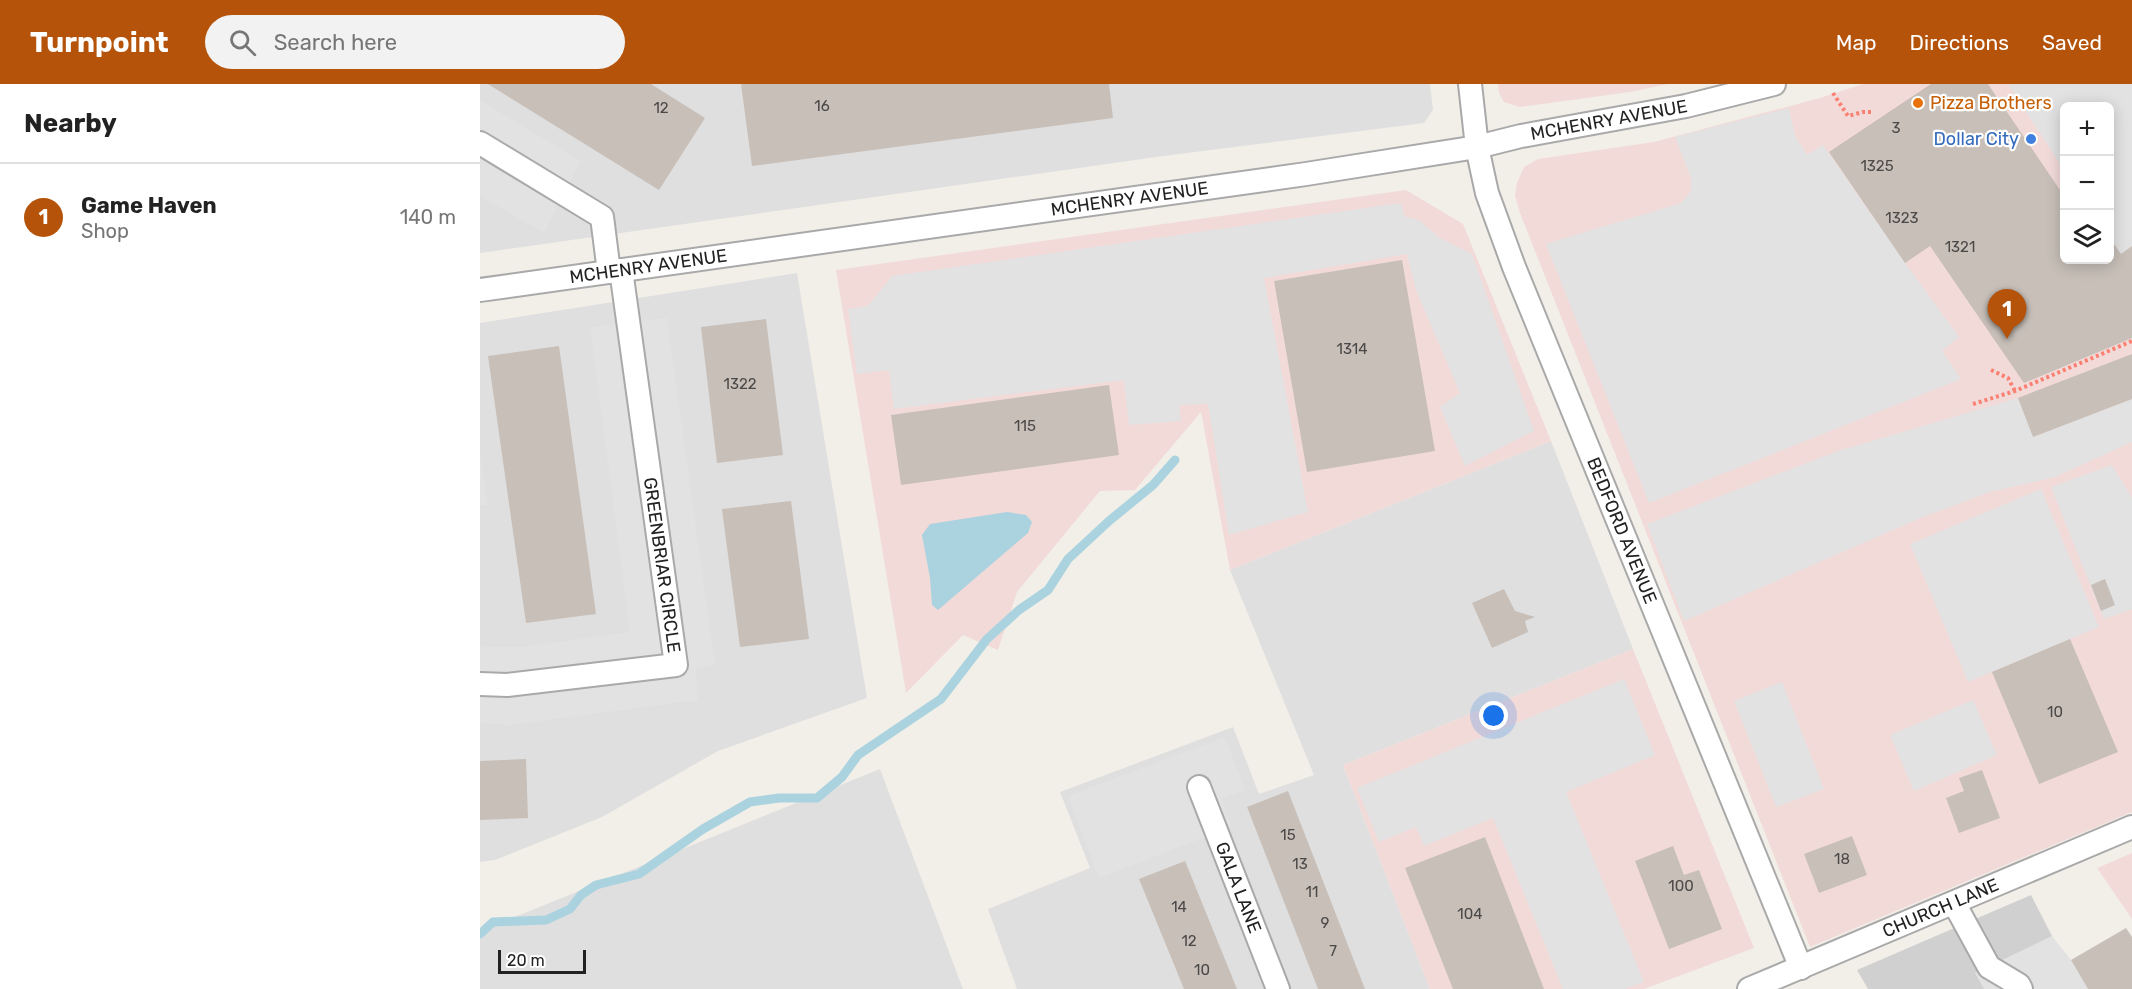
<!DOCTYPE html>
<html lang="en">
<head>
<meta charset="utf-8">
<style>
  body { margin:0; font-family:Rubik,sans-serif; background:#f2f2f2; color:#222 }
  .controls { position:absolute; right:18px; top:18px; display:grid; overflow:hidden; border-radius:9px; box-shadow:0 3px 15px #0003 }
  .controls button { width:54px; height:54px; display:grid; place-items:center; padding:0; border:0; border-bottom:2px solid #e0e0e0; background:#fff; color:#222; font:30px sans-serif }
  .scale { position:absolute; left:18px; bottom:15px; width:88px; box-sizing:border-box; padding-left:6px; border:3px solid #222; border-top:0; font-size:16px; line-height:21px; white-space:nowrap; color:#222; -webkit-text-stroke:4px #fff; paint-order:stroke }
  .you { position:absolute; left:1014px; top:632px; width:21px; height:21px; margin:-15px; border:4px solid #fff; border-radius:50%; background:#1a73e8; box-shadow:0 0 0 9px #1a73e833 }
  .badge { display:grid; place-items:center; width:39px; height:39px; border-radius:50%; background:#b45309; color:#fff; font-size:20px; font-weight:700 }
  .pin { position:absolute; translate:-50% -50px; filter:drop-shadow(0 2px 3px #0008) }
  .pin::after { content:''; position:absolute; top:32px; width:21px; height:18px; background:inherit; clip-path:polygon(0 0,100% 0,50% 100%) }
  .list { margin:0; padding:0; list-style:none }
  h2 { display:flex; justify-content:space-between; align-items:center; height:78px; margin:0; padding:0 24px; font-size:26px }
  h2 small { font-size:20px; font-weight:400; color:#767676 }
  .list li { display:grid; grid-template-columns:39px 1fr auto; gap:18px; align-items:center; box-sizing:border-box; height:108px; padding:0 24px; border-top:2px solid #e0e0e0 }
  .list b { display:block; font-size:22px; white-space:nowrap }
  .list p { margin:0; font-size:20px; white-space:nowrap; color:#767676 }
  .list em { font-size:20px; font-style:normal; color:#767676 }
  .icon { flex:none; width:33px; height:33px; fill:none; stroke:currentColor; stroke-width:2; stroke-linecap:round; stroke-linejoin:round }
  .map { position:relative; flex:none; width:1652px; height:905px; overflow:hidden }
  header { display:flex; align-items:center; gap:36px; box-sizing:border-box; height:84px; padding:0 30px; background:#b45309; color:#fff }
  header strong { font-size:28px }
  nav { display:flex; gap:33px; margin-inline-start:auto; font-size:21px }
  .search { width:420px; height:54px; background:#f2f2f2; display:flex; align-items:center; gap:15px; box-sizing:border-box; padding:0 21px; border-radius:33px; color:#767676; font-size:22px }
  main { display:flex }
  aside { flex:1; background:#fff }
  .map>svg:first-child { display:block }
</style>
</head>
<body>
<header>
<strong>Turnpoint</strong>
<div class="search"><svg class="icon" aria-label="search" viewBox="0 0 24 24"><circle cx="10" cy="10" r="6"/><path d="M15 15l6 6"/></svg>Search here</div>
<nav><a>Map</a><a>Directions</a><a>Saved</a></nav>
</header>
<main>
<aside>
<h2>Nearby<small></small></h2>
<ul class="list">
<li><span class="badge">1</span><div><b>Game Haven</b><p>Shop</p></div><em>140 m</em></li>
</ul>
</aside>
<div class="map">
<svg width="1652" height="905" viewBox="0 0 1652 905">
  <rect width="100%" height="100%" fill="#f2efe9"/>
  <g fill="#e0dfdf">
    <path d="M0 0H950L953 26 944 39 683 72 0 169Z"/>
    <path d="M317 189 387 614 238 667 122 733 15 776 0 778V239Z"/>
    <path d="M1071 357 1153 565 863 681 950 905H537L508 825 610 784 580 708 753 643 779 710 834 691 750 486Z"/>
    <path d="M400 685 483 905H0V847Z"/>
  </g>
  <g fill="#f2dad9" fill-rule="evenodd">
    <path d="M1018 0H1188L1150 8 1040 23 1024 18 1019 9Z"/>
    <path d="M1383 0H1652V728L1330 863 1040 129 1035 112 1037 99 1044 83 1058 75 1174 58 1340 14ZM1584 22H1630V176H1584Z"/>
    <path d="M926 106 983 140 1071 357 750 486 721 328 655 406 620 407 537 508 518 566 483 551 426 609 356 186Z"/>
    <path d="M1153 565 1274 864 1164 905H950L863 681Z"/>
    <path d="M1652 769V835L1617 784Z"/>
  </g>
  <path fill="#d0d0d0" d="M1551 811 1572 852 1605 905H1388L1377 886Z"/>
  <g fill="#e2e2e2">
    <path d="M1528 0H1652V162L1641 170 1630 154V22H1584V86Z"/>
    <path d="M0 16 100 77 64 149 0 112Z"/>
    <path d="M1309 24 1315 52 1327 71 1343 61 1425 179 1479 253 1462 267 1481 295 1169 419 1066 160 1201 119 1211 107V94L1195 53Z"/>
    <path d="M921 119 924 132 940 137 960 154 992 170 1054 347 985 382 960 323 980 309 936 206 927 170 784 194 828 428 749 451 728 320 699 321 701 337 649 341 644 296 414 325 409 286 377 290 368 225 388 222 412 192Z"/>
    <path d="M187 234 235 581 216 584 218 616 29 641 0 639V562L42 563 150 548 110 243Z"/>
    <path d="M1538 314 1553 353 1652 315V358L1575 393 1510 408 1443 433 1204 537 1167 440 1358 367Z"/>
    <path d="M0 371 8 421 0 422Z"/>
    <path d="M1632 381 1652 414V525L1624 535 1571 403Z"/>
    <path d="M1561 405 1619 543 1488 598 1430 460Z"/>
    <path d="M1144 595 1175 671 1086 708 1164 898 1145 905H1083L1013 734 944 762 936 743 899 758 877 704Z"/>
    <path d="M1302 598 1344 705 1296 723 1254 617Z"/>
    <path d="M1493 616 1517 671 1434 707 1410 651Z"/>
    <path d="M745 653 765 706 741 715 752 743 619 794 588 712Z"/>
    <path d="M1572 852 1591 876 1608 905H1504L1495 889Z"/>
  </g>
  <path fill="#aad3df" d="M527 428 546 431 552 438 548 449 458 526 452 521 450 494 442 451 450 440Z"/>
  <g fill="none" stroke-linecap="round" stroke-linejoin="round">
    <path stroke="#aad3df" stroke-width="9" d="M0 850 13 838 66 836 90 825 101 811 116 801 159 790 223 745 270 718 299 714H337L362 693 378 671 461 615 507 555 539 526 568 506 588 475 629 437 673 401 695 376"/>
  </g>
  <g fill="#c7bfb8">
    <path d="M8 0H171L225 34 179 106Z"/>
    <path d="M261 0H629L633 34 272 82Z"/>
    <path d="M1451 0H1508L1584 112V176H1630V154L1641 170 1652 162V254L1544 299 1450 162 1425 179 1349 68Z"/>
    <path d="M922 176 955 367 827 388 794 197Z"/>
    <path d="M286 235 303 371 237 379 221 243Z"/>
    <path d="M79 262 116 530 46 539 8 272Z"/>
    <path d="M1652 270V315L1553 353 1538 314Z"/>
    <path d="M629 301 639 371 421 401 411 331Z"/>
    <path d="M311 417 329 555 260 563 242 425Z"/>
    <path d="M1625 495 1635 521 1621 527 1611 501Z"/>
    <path d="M1024 505 1035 527 1055 533 1045 537 1048 548 1012 564 992 519Z"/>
    <path d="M1590 555 1638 668 1559 700 1512 588Z"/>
    <path d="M46 675 48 734 0 736V677Z"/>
    <path d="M1502 686 1520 734 1479 749 1466 714 1484 707 1479 694Z"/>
    <path d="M808 707 885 905H838L767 723Z"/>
    <path d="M1372 752 1387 791 1339 809 1324 770Z"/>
    <path d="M1005 753 1064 905H973L925 784Z"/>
    <path d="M1193 762 1204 791 1219 786 1242 845 1189 865 1155 777Z"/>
    <path d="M705 777 757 905H704L659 795Z"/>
    <path d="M1646 844 1652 853V905H1608L1591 876Z"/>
  </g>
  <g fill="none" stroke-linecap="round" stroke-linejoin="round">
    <g stroke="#a9a9a9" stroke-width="26">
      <g id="street">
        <path id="s1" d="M990 0 997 63 1007 109 1034 183 1321 884"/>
        <path d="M0 59 122 133 129 188"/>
        <path id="s2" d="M0 206 826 90 997 63 1041 52 1206 22 1294 0"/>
        <path d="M0 600 27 601 196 581 141 186"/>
        <path id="s3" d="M719 703 798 905"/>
        <path d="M1474 819 1509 883 1539 901 1541 905"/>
        <path id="s4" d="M1269 905 1652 743"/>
      </g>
    </g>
    <g stroke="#fa8072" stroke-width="4" stroke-dasharray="3 3" stroke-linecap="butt">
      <path d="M1353 9 1368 32 1383 28H1393"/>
      <path d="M1511 286 1528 294 1535 307"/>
      <path d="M1493 320 1535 307 1652 257"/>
    </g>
    <use href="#street" stroke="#fff" stroke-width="22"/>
  </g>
  <circle fill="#e8710a" stroke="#fff" stroke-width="2" cx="1438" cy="19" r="6"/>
  <circle fill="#3f7fe0" stroke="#fff" stroke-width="2" cx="1551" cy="55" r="6"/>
  <g text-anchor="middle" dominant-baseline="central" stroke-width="4.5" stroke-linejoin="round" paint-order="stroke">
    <g font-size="15" fill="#4b4948">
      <text x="342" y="22">16</text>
      <text x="181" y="24">12</text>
      <text x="1416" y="44">3</text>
      <text x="1397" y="82">1325</text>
      <text x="1422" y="134">1323</text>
      <text x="1480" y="163">1321</text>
      <text x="872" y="265">1314</text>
      <text x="260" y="300">1322</text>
      <text x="545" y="342">115</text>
      <text x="1575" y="628">10</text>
      <text x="808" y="751">15</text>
      <text x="1362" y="775">18</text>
      <text x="820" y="780">13</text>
      <text x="1201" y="802">100</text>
      <text x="832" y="808">11</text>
      <text x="699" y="823">14</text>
      <text x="990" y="830">104</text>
      <text x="845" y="839">9</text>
      <text x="709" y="857">12</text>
      <text x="853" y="867">7</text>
      <text x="722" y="886">10</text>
    </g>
    <g font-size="18" fill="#c56008" stroke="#fff" text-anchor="start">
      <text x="1450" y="19">Pizza Brothers</text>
    </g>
    <g font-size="18" fill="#222" stroke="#fff">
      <text stroke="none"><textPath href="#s2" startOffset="1142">MCHENRY AVENUE</textPath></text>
      <text stroke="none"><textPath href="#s2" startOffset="656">MCHENRY AVENUE</textPath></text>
      <text stroke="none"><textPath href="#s2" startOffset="170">MCHENRY AVENUE</textPath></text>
      <text stroke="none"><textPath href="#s1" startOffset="474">BEDFORD AVENUE</textPath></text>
      <text transform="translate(182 481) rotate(82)">GREENBRIAR CIRCLE</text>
      <text stroke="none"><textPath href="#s3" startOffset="108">GALA LANE</textPath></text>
      <text stroke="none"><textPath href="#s4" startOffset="208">CHURCH LANE</textPath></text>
    </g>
    <g font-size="18" fill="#366cbe" stroke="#fff" text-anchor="end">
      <text x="1539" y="55">Dollar City</text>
    </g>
  </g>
</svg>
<div class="controls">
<button>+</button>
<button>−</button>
<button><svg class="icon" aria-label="layers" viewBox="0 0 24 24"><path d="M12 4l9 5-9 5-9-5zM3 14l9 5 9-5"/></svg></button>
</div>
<div class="scale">20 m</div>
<div class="you"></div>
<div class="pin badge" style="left:1527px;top:255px">1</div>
</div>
</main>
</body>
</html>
